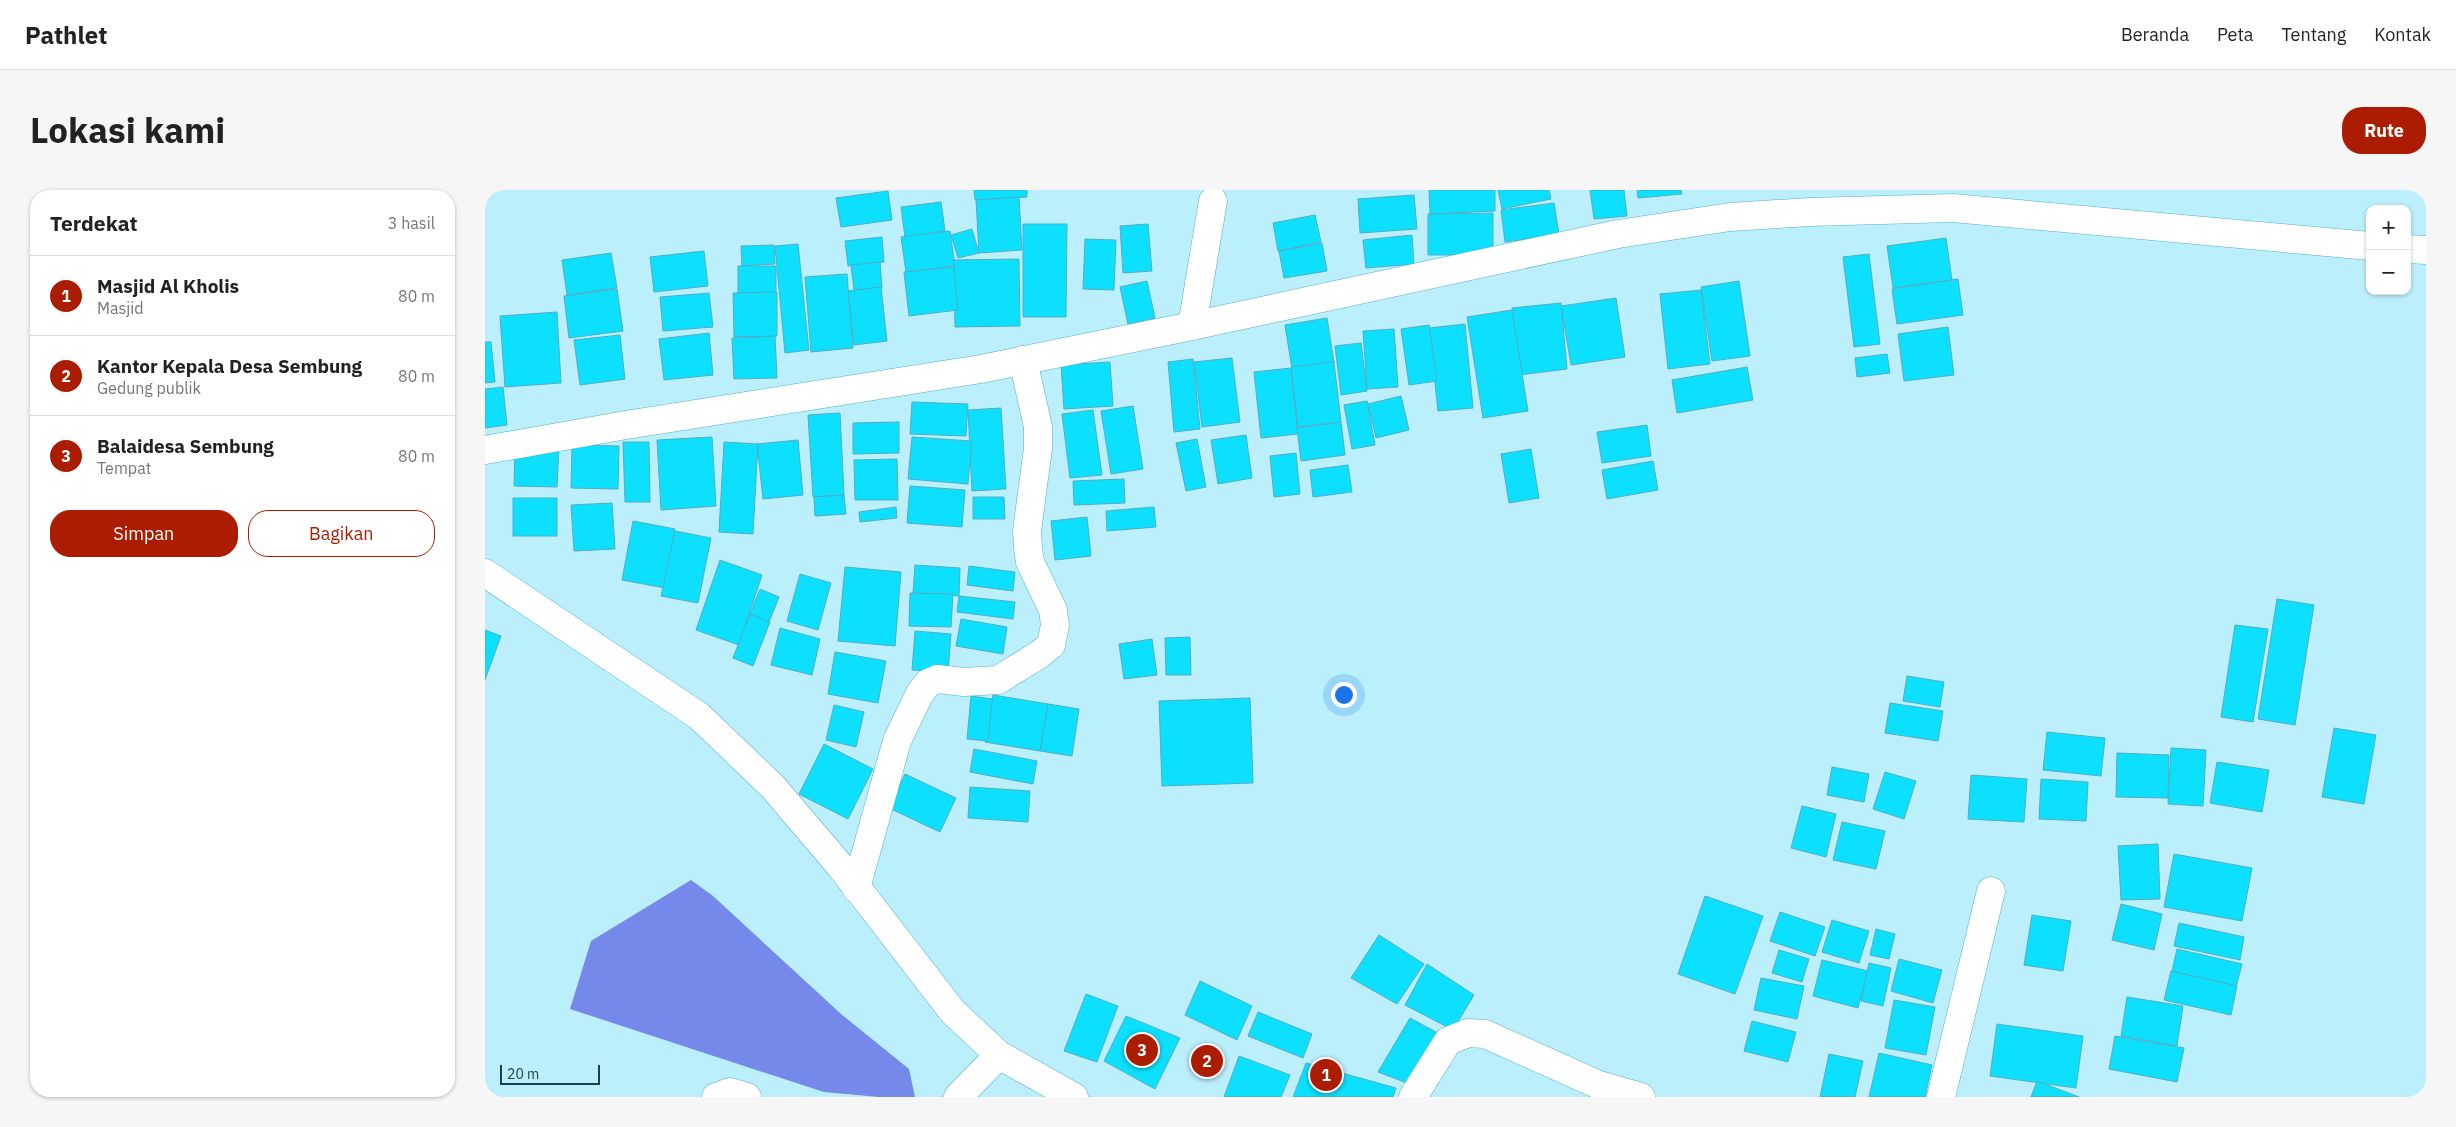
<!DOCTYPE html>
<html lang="id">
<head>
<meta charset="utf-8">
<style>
  body { margin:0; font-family:"IBM Plex Sans",sans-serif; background:#f6f6f6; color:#222 }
  .controls { position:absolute; right:15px; top:15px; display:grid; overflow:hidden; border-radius:10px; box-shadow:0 1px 4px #0004 }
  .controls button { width:45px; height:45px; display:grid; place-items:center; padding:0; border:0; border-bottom:1px solid #e0e0e0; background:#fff; color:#222; font:25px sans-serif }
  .scale { position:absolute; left:15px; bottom:12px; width:100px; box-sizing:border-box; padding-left:5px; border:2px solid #194149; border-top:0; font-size:14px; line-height:18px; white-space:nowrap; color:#194149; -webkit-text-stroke:4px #bbeffb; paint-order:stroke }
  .you { position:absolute; left:858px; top:504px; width:18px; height:18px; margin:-12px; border:4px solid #fff; border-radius:50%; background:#1a73e8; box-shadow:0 0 0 8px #1a73e833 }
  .badge { display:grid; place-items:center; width:32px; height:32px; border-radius:50%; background:#ab1c00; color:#fff; font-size:16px; font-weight:700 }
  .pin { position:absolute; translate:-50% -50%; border:2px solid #fff; box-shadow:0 1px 5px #0006 }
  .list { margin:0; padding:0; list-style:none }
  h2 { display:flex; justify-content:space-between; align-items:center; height:65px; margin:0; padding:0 20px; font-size:21px }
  h2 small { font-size:16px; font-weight:400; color:#767676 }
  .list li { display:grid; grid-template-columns:32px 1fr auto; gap:15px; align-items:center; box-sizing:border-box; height:80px; padding:0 20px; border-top:1px solid #e0e0e0 }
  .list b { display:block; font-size:19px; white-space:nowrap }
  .list p { margin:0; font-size:16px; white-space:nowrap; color:#767676 }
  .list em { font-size:16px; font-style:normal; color:#767676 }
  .actions { display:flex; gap:10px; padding:15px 20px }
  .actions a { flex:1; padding:11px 0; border:1px solid #ab1c00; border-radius:20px; text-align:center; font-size:18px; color:#ab1c00 }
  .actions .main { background:#ab1c00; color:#fff }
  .map { position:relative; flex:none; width:1941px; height:907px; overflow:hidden; border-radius:20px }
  header { display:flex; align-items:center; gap:30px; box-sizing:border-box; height:70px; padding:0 25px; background:#fff; border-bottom:1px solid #e0e0e0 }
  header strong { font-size:24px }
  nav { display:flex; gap:28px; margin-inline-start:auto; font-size:18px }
  .intro { display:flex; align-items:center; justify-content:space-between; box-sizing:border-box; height:120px; padding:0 30px }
  h1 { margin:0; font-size:35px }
  .button { padding:12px 22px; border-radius:20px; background:#ab1c00; color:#fff; font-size:18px; font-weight:700 }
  main { display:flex; gap:30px; padding:0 30px }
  aside { flex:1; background:#fff; border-radius:20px; box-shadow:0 1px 4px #0004 }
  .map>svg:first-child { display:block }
</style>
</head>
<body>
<header>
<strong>Pathlet</strong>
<nav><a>Beranda</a><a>Peta</a><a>Tentang</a><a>Kontak</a></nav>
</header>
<div class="intro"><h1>Lokasi kami</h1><a class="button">Rute</a></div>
<main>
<aside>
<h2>Terdekat<small>3 hasil</small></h2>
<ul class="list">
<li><span class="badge">1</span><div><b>Masjid Al Kholis</b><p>Masjid</p></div><em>80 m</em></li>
<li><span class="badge">2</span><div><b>Kantor Kepala Desa Sembung</b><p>Gedung publik</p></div><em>80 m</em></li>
<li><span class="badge">3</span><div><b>Balaidesa Sembung</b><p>Tempat</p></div><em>80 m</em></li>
</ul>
<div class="actions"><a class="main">Simpan</a><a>Bagikan</a></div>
</aside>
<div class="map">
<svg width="1941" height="907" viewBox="0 0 1941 907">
  <rect width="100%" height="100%" fill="#bbeffb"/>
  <path fill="#7489e9" d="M206 690 228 706 356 824 424 879 430 907H394L339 902 85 819 106 751Z"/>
  <g fill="#0de0ff" stroke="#4faec1">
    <path d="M489 0H542V7L490 10Z"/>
    <path d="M944 0H1010V21L945 24Z"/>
    <path d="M1013 0H1064L1066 9 1017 19Z"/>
    <path d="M1105 0H1139L1142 26 1109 29Z"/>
    <path d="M1152 0H1196L1197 4 1153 8Z"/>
    <path d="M403 1 407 30 356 37 351 8Z"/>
    <path d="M929 5 932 39 875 43 873 9Z"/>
    <path d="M534 7 537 60 494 63 491 10Z"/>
    <path d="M456 12 460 41 420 47 416 17Z"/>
    <path d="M1069 13 1074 44 1020 52 1016 20Z"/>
    <path d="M1008 23V65H943V24Z"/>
    <path d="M830 25 836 52 793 61 788 33Z"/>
    <path d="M538 34H582L581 127H538Z"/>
    <path d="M663 34 667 81 638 83 635 36Z"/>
    <path d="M487 39 494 63 473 68 466 45Z"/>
    <path d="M465 41 470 76 421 82 416 47Z"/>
    <path d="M927 45 929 74 881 78 878 50Z"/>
    <path d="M397 47 399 72 363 76 360 51Z"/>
    <path d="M1461 48 1467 90 1408 98 1402 56Z"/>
    <path d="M600 49 631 50 629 100 598 99Z"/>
    <path d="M837 53 842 81 799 88 794 61Z"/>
    <path d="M313 54 324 160 300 163 290 56Z"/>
    <path d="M289 55 290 74 257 76 256 56Z"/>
    <path d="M219 61 223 96 169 102 165 67Z"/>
    <path d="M126 63 132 98 82 105 77 70Z"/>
    <path d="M1384 64 1395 154 1369 157 1358 67Z"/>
    <path d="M534 69 535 136 470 137 469 70Z"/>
    <path d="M395 72 397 98 369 100 366 75Z"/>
    <rect x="253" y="76" width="38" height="27"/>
    <path d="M469 77 473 120 424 126 419 82Z"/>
    <path d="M362 84 368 158 326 162 320 87Z"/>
    <path d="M1473 89 1478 125 1412 134 1407 99Z"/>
    <path d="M662 91 670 128 643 134 635 97Z"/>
    <path d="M1254 91 1265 166 1227 171 1216 97Z"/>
    <path d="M396 97 402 151 369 155 363 101Z"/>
    <path d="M132 99 138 141 84 148 79 106Z"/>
    <path d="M1216 100 1225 174 1183 179 1175 104Z"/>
    <path d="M292 102V146L249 147 248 103Z"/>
    <path d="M224 103 228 137 178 141 175 107Z"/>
    <path d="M1131 108 1140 167 1086 175 1076 116Z"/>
    <path d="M1076 113 1082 179 1034 185 1027 118Z"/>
    <path d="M1027 120 1043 221 998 228 982 127Z"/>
    <path d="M72 122 76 193 20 197 15 126Z"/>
    <path d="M842 128 849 172 807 179 800 135Z"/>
    <path d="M980 134 988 218 953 221 944 138Z"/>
    <path d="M944 135 952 191 924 195 916 139Z"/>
    <path d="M1463 137 1469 185 1419 191 1413 144Z"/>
    <path d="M909 139 913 197 882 199 878 141Z"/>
    <path d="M224 143 228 185 179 190 174 149Z"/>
    <path d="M135 145 140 189 95 195 89 150Z"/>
    <path d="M290 146 292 188 249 189 247 148Z"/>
    <path d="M0 152H6L10 192 0 193Z"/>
    <path d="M876 153 882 201 856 205 850 156Z"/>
    <path d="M1402 164 1405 183 1372 187 1370 168Z"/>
    <path d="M747 168 755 232 717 237 709 172Z"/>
    <path d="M708 169 715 239 689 242 683 172Z"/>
    <path d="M625 172 628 216 579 219 576 175Z"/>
    <path d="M849 172 856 232 813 237 806 177Z"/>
    <path d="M1262 177 1268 210 1192 223 1187 190Z"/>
    <path d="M806 178 813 244 776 248 769 182Z"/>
    <path d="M18 197 22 235 0 238V199Z"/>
    <path d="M916 206 924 240 891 248 883 214Z"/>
    <path d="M882 211 890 255 867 259 859 215Z"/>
    <path d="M427 212 483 214 481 246 425 244Z"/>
    <path d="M648 216 658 279 626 284 616 221Z"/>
    <path d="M516 218 521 299 487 301 483 220Z"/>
    <path d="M608 220 617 285 585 288 577 224Z"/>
    <path d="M355 223 359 305 328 307 323 225Z"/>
    <path d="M414 232V263L368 264V233Z"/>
    <path d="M856 232 860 265 816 271 812 238Z"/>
    <path d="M1162 235 1166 266 1117 273 1112 242Z"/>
    <path d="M761 245 767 288 733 294 726 250Z"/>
    <path d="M227 247 231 316 176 320 172 250Z"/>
    <path d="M427 247 487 251 483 294 423 289Z"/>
    <path d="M712 249 721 297 701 301 691 253Z"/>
    <path d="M313 250 318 305 278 309 272 254Z"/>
    <path d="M138 252H164L165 312H140Z"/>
    <path d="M239 252 273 254 268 344 234 342Z"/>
    <path d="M87 255 134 256 133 299 86 298Z"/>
    <path d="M30 257 74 258 72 297 29 296Z"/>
    <path d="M1046 259 1054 308 1024 313 1016 264Z"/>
    <path d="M811 263 815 304 789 307 785 266Z"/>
    <path d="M412 269 413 310H370L369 270Z"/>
    <path d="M1168 271 1173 300 1122 309 1117 280Z"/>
    <path d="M863 275 867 302 828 307 825 280Z"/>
    <path d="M639 289 640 313 589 315 588 291Z"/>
    <path d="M425 296 480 300 477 337 422 333Z"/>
    <path d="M359 305 361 324 330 326 329 307Z"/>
    <path d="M488 307H519L520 329H488Z"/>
    <rect x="28" y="308" width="44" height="38"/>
    <path d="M127 313 130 359 89 361 86 315Z"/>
    <path d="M411 317 412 328 375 332 374 322Z"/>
    <path d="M669 317 671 337 622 341 621 321Z"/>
    <path d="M602 327 606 366 570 370 566 331Z"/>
    <path d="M148 331 190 339 180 398 137 390Z"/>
    <path d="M190 341 226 348 213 413 176 406Z"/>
    <path d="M235 370 277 385 254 455 211 440Z"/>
    <path d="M430 375 475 378 474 406 428 403Z"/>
    <path d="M484 376 530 382 528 401 482 395Z"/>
    <path d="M360 377 416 382 410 456 353 451Z"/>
    <path d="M315 384 346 393 333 440 302 431Z"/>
    <path d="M275 399 294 407 284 432 265 424Z"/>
    <path d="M425 403 468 404 466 437 424 436Z"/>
    <path d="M474 406 530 412 528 429 472 422Z"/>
    <path d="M1792 409 1829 415 1810 535 1773 529Z"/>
    <path d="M265 424 285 432 268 476 248 468Z"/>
    <path d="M476 429 522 437 518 464 471 456Z"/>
    <path d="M1750 435 1783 439 1768 532 1736 527Z"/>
    <path d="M295 438 335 449 327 485 286 475Z"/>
    <path d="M0 440 16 446 0 490Z"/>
    <path d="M430 441 466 444 463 482 427 480Z"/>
    <path d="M705 447 706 485H681L680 448Z"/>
    <path d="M667 449 672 485 639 489 634 454Z"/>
    <path d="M350 462 401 471 393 513 343 504Z"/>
    <path d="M1422 486 1459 492 1455 517 1418 511Z"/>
    <path d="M508 505 563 514 555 561 500 552Z"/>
    <path d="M486 506 507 509 503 551 482 549Z"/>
    <path d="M765 508 768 593 677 596 674 511Z"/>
    <path d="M1405 513 1458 521 1453 551 1400 543Z"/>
    <path d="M563 514 594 519 587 566 555 561Z"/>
    <path d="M349 515 379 522 371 557 341 550Z"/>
    <path d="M1849 538 1891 545 1879 614 1837 607Z"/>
    <path d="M1562 542 1620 548 1616 586 1558 580Z"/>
    <path d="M339 554 388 579 363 629 314 604Z"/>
    <path d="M1686 558 1721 560 1718 616 1683 614Z"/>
    <path d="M489 559 552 571 548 594 485 582Z"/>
    <path d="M1632 563 1684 565 1683 608 1631 607Z"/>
    <path d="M1732 572 1784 580 1777 622 1725 613Z"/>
    <path d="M1347 577 1384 584 1379 612 1342 605Z"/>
    <path d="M1400 582 1431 591 1419 629 1388 619Z"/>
    <path d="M420 584 471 608 455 642 404 618Z"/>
    <path d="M1486 585 1542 589 1539 632 1483 629Z"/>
    <path d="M1556 589 1603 592 1601 631 1554 629Z"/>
    <path d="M485 597 545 601 543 632 483 628Z"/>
    <path d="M1317 616 1351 624 1341 667 1306 658Z"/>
    <path d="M1357 632 1400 641 1391 679 1348 670Z"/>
    <path d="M1673 654 1675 709 1636 710 1633 656Z"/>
    <path d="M1689 664 1767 678 1757 731 1679 717Z"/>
    <path d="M1220 706 1278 726 1250 804 1193 784Z"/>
    <path d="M1636 714 1677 724 1669 760 1627 750Z"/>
    <path d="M1295 722 1340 737 1330 766 1285 751Z"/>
    <path d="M1547 725 1586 731 1578 781 1539 775Z"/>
    <path d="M1347 730 1384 741 1374 773 1337 762Z"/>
    <path d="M1694 733 1759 747 1755 770 1689 756Z"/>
    <path d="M1391 739 1410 744 1404 769 1385 765Z"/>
    <path d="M894 745 939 774 912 814 866 788Z"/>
    <path d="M1692 759 1757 774 1751 797 1687 781Z"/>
    <path d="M1294 760 1324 769 1317 792 1287 783Z"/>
    <path d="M1414 769 1457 780 1448 813 1406 801Z"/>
    <path d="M1337 770 1383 781 1373 818 1328 806Z"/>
    <path d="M1384 773 1406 778 1398 816 1376 811Z"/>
    <path d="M942 774 989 805 968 840 920 815Z"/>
    <path d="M1686 781 1752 796 1746 825 1679 810Z"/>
    <path d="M1276 788 1319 796 1312 829 1269 820Z"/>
    <path d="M715 791 767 816 752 850 700 825Z"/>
    <path d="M601 804 633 816 612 872 579 861Z"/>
    <path d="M1642 807 1698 816 1692 856 1636 846Z"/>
    <path d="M1409 810 1450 817 1441 865 1400 858Z"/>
    <path d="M773 822 827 844 818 868 763 846Z"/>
    <path d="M641 826 695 848 670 899 619 871Z"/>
    <path d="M925 828 960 847 930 896 893 882Z"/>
    <path d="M1267 831 1311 842 1303 872 1259 861Z"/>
    <path d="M1512 834 1598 846 1591 898 1505 886Z"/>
    <path d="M1630 846 1699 858 1692 892 1624 879Z"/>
    <path d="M1394 863 1447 875 1440 907H1384Z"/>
    <path d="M1344 864 1378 871 1370 907H1335Z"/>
    <path d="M754 866 805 885 796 907H739Z"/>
    <path d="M821 873 911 898 908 907H808Z"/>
    <path d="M1552 891 1594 907H1546Z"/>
  </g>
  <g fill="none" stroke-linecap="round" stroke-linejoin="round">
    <g stroke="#53b2c4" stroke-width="29">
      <g id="minor">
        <path d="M1922 59 1941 60"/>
        <path d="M707 136 728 11"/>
        <path d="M0 260 141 235 496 179 707 136 1133 44 1245 27 1325 22 1468 18 1885 56"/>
        <path d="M371 698 412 551 434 505 443 493 452 489 479 492 513 490 555 464 566 455 570 435 568 420 545 372 543 358 542 341 553 258V237L538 170"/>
        <path d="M231 907 245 902 262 907"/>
        <path d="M473 907 514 865"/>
        <path d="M928 907 963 851 983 843 1000 844 1114 895 1156 907"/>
        <path d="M1456 907 1506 701"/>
      </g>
    </g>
    <g stroke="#53b2c4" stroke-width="29">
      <path id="major" d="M0 383 214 526 288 597 356 677 468 822 514 865 589 907"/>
    </g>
    <use href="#minor" stroke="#fff" stroke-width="28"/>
    <use href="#major" stroke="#fff" stroke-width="28"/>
  </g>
</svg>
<div class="controls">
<button>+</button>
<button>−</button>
</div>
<div class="scale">20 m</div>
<div class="you"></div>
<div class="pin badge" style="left:841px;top:885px">1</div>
<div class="pin badge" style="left:722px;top:871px">2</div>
<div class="pin badge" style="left:657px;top:860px">3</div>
</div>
</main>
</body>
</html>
